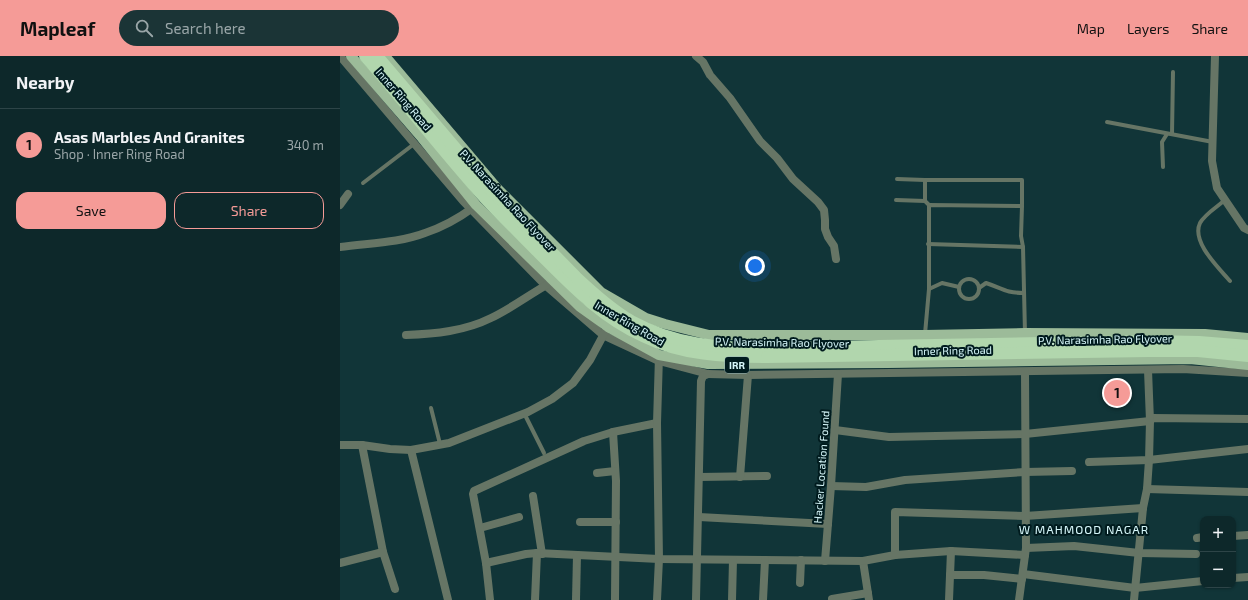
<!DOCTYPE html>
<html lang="en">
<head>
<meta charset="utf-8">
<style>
  body { margin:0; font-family:"Exo 2",sans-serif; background:#1b3436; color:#f1f3f6 }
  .controls { position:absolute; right:12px; bottom:12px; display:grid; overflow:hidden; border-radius:8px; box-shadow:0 1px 3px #0004 }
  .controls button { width:36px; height:36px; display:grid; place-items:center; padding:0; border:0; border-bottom:1px solid #2d4447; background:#0d282a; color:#f1f3f6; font:20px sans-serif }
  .you { position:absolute; left:415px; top:210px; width:14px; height:14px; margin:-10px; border:3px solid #fff; border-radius:50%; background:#1a73e8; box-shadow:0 0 0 6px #1a73e833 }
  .badge { display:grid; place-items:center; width:26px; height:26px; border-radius:50%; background:#f59b97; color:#111; font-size:13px; font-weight:700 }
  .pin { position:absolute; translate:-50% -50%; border:2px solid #fff; box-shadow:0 1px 4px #0006 }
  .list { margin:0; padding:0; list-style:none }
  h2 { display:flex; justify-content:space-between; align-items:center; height:52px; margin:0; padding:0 16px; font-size:17px }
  h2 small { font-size:13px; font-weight:400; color:#9aa6a8 }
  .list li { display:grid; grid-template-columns:26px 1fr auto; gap:12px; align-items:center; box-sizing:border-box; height:72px; padding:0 16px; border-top:1px solid #2d4447 }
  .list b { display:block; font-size:15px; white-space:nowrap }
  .list p { margin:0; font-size:13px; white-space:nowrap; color:#9aa6a8 }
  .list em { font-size:13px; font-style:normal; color:#9aa6a8 }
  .actions { display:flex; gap:8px; padding:12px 16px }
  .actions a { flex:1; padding:9px 0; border:1px solid #f59b97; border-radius:12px; text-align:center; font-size:14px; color:#f59b97 }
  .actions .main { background:#f59b97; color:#111 }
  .icon { flex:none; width:22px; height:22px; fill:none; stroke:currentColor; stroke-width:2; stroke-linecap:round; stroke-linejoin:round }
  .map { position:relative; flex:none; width:908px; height:544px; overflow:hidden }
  header { display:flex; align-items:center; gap:24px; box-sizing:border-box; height:56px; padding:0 20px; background:#f59b97; color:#111 }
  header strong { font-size:19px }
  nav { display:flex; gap:22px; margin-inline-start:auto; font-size:14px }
  .search { width:280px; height:36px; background:#1b3436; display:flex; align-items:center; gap:10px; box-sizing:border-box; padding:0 14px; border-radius:22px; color:#9aa6a8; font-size:15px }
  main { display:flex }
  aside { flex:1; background:#0d282a }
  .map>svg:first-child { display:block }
</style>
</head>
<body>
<header>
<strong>Mapleaf</strong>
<div class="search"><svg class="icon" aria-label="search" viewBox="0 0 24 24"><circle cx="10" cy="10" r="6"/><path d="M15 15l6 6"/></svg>Search here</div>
<nav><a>Map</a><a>Layers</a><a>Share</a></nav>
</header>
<main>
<aside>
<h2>Nearby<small></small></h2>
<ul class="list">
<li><span class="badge">1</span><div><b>Asas Marbles And Granites</b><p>Shop · Inner Ring Road</p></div><em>340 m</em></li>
</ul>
<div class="actions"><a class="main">Save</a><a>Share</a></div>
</aside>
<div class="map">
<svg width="908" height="544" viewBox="0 0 908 544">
  <rect width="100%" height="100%" fill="#113538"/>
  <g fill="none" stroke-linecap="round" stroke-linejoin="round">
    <g stroke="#667565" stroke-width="4">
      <path d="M767 66 873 86"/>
      <path d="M832 78 833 16"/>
      <path d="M823 111 822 86 827 78"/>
      <path d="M557 123 585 124"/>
      <path d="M23 127 74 88"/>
      <path d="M556 144 585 145"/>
      <path d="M885 144C877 151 865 158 860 167 851 186 879 212 890 225"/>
      <path d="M589 149 585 145V124H682V150"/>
      <path d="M588 188 683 191"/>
      <circle cx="629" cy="233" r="10"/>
      <path d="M639 232 646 227C662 232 665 237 684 237"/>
      <path d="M589 233 602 227 619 231"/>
      <path d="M585 278 589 233V149L682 150 681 180 683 191 685 277"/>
      <path d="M91 352 100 388"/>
      <path d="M184 357 204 397"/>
    </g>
    <g stroke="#667565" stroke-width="8">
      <path d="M0 0 123 145 205 229 263 279 319 305 368 318 408 319 843 313 908 317"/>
      <path d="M356 0 363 6 370 19 390 42 420 85 437 102 453 123 478 146 484 154 485 164V173L488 181 494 190 496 203"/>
      <path d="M875 0 872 105 877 132 904 172 908 174"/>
      <path d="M0 149 8 138"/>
      <path d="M0 191C28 187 59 187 85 177 103 171 119 162 134 151"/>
      <path d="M66 279C95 278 125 275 151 262 172 252 190 238 210 227"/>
      <path d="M495 374 549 381 685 378 810 365 813 362 908 363"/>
      <path d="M273 376 276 425 275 544"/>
      <path d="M0 389H22L50 393 71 394 109 387 188 356 212 343 233 327 250 304 265 276"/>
      <path d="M22 389 43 496 55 533"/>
      <path d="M71 394 108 544"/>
      <path d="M749 406 809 404 908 393"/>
      <path d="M257 417 275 415"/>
      <path d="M359 421 427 420"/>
      <path d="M400 421 408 319"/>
      <path d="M491 430 526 431 565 424 685 416 732 415"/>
      <path d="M807 433 908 436"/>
      <path d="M193 440 202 498"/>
      <path d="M359 461 488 468"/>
      <path d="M240 466H276"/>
      <path d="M140 472 179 461"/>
      <path d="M893 480 908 479"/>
      <path d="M857 482 863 481"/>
      <path d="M686 492 734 490 799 497 856 498"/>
      <path d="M555 499V456L685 460 803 452"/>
      <path d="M485 505 491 430 498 318"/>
      <path d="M523 505 529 544"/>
      <path d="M0 507 43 496"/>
      <path d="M146 507 186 498 197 497 319 503 523 505 555 499 611 495 685 499"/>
      <path d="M683 518 795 532 863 525"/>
      <path d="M610 519H644L682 523"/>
      <path d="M893 522 908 521"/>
      <path d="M460 527 461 504"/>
      <path d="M492 543 528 537"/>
      <path d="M150 544 146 507 133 438 134 435 244 385 273 376 317 367"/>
      <path d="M195 544 197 497"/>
      <path d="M236 544 237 499"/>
      <path d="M317 544 319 503 317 367 319 300"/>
      <path d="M356 544 361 325 363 320 368 318"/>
      <path d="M392 544 393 504"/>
      <path d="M423 544 425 504"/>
      <path d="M609 544 611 495"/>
      <path d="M679 544 686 492 685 316"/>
      <path d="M794 544 803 452 807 433 809 404 810 365 808 314"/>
    </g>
    <g stroke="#9cbb99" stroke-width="10">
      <path d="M11 0 82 82 136 149 240 251 268 271 319 299 368 308 548 307 850 303 908 309"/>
      <path d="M45 0 157 132 261 236 306 262 325 268 369 279H585L685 277 865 278 908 282"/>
    </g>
    <g stroke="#b1d6ad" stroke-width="12">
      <path d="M25 0C65 46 103 95 144 141 162 160 181 179 199 197 231 229 261 261 303 280 342 299 384 301 427 301"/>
      <path d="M37 0 151 134 236 221C253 237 271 253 291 265 333 288 380 293 427 292"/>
    </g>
    <g stroke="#b1d6ad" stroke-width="12">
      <path d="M427 292 809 285 859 286 908 290"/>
      <path d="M427 301 809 295H858L908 300"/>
    </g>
  </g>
  <g text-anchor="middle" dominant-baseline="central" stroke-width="4" stroke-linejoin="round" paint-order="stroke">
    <rect fill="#001b1e" stroke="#96b5b8" stroke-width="1" x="385" y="301" width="24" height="16" rx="3"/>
    <g font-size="10" font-weight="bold" fill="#d6f7fa">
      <text x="397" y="309">IRR</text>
    </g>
    <g font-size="11" fill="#d6f7fa" stroke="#001b1e">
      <text transform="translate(64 43) rotate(49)">Inner Ring Road</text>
      <text transform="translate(168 144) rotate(47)">P.V. Narasimha Rao Flyover</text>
      <text transform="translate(290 267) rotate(30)">Inner Ring Road</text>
      <text transform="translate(765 283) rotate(-1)">P.V. Narasimha Rao Flyover</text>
      <text transform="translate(442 286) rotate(1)">P.V. Narasimha Rao Flyover</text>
      <text transform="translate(613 294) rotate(-1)">Inner Ring Road</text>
      <text transform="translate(481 411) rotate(-86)">Hacker Location Found</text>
    </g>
    <g font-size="12" letter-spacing="1" fill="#d6f7fa" stroke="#001b1e">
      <text x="744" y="473">W MAHMOOD NAGAR</text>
    </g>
  </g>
</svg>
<div class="controls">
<button>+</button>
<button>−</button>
</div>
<div class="you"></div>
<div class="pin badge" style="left:777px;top:337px">1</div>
</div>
</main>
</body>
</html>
